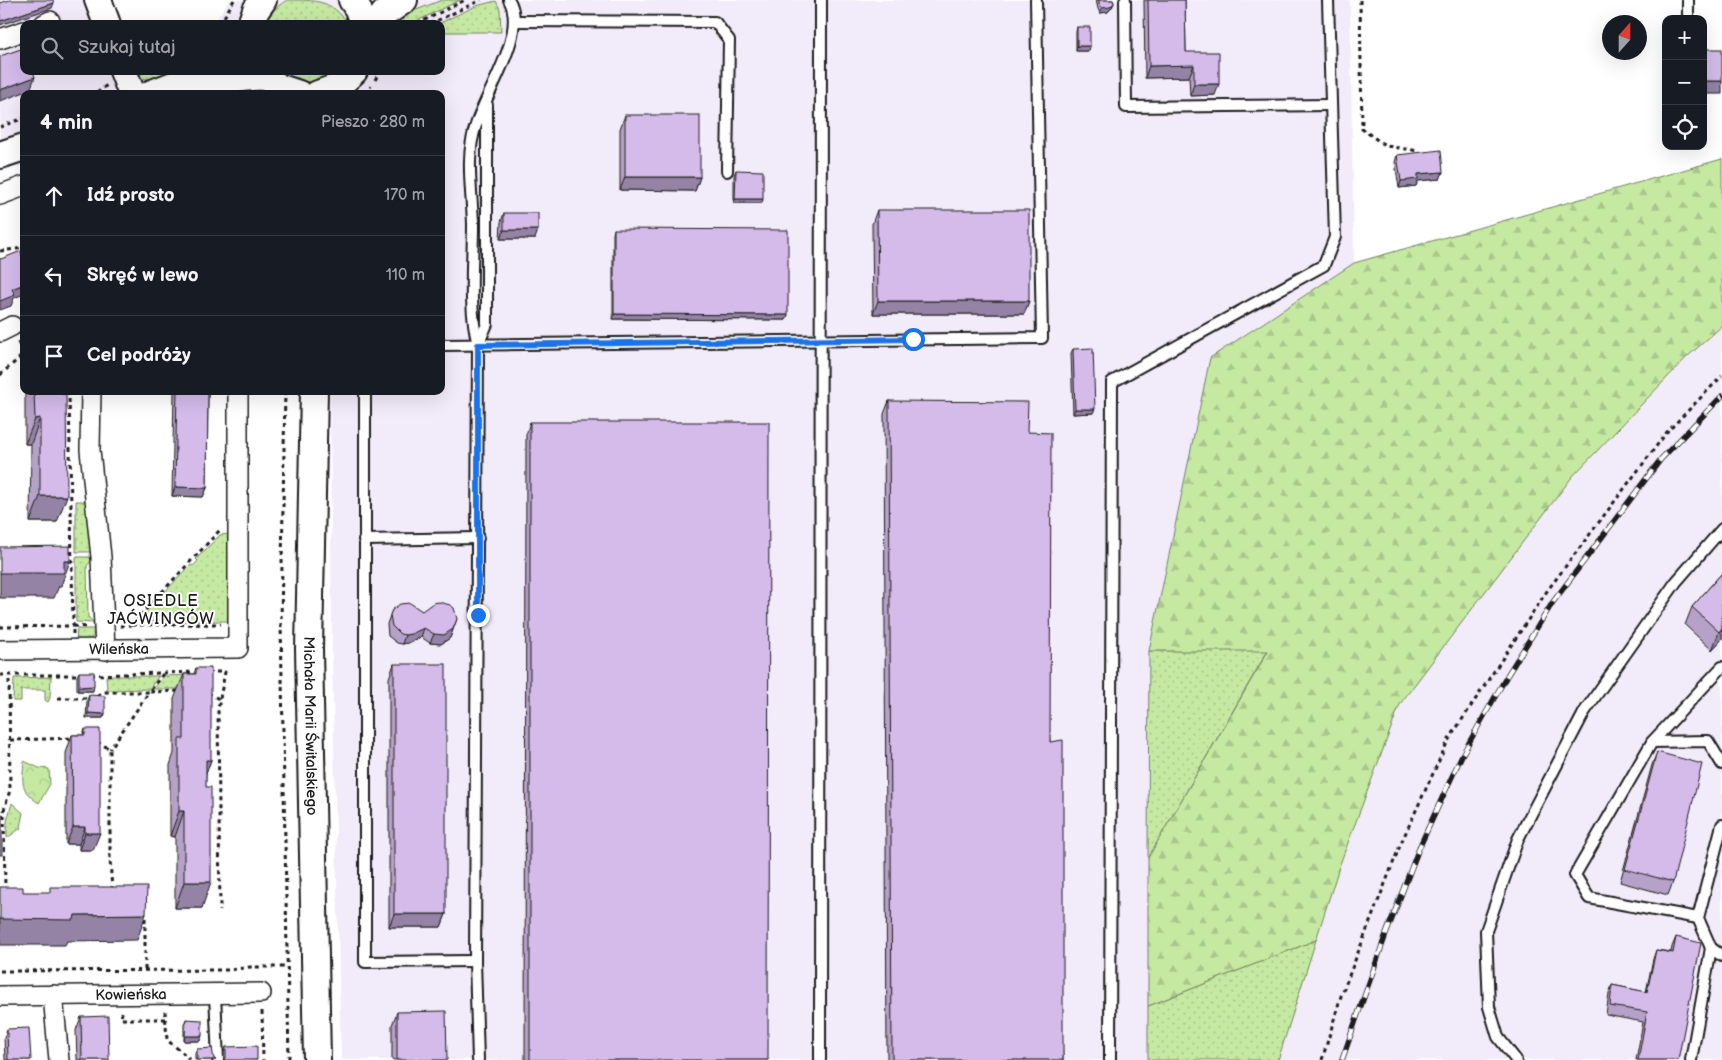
<!DOCTYPE html>
<html lang="pl">
<head>
<meta charset="utf-8">
<style>
  body { margin:0; font-family:"Balsamiq Sans",sans-serif; background:#20242c; color:#f1f3f6 }
  .controls { position:absolute; right:15px; top:15px; display:grid; overflow:hidden; border-radius:10px; box-shadow:0 5px 20px #0002 }
  .controls button { width:45px; height:45px; display:grid; place-items:center; padding:0; border:0; border-bottom:1px solid #363941; background:#171b24; color:#f1f3f6; font:25px sans-serif }
  .compass { position:absolute; left:1602px; top:15px; width:45px; height:45px; border-radius:50%; background:#171b24; box-shadow:0 5px 20px #0002; rotate:21deg }
  .stop { position:absolute; width:15px; height:15px; margin:-11px; border:4px solid #1a73e8; border-radius:50%; background:#fff }
  .stop.end { background:#1a73e8; border-color:#fff; box-shadow:0 1px 5px #0008 }
  .list { margin:0; padding:0; list-style:none }
  h2 { display:flex; justify-content:space-between; align-items:center; height:65px; margin:0; padding:0 20px; font-size:21px }
  h2 small { font-size:16px; font-weight:400; color:#9ea1a6 }
  .list li { display:grid; grid-template-columns:32px 1fr auto; gap:15px; align-items:center; box-sizing:border-box; height:80px; padding:0 20px; border-top:1px solid #363941 }
  .list b { display:block; font-size:19px; white-space:nowrap }
  .list em { font-size:16px; font-style:normal; color:#9ea1a6 }
  .icon { flex:none; width:28px; height:28px; fill:none; stroke:currentColor; stroke-width:2; stroke-linecap:round; stroke-linejoin:round }
  .map { position:relative; flex:none; width:1722px; height:1060px; overflow:hidden }
  .search { position:absolute; background:#171b24; box-shadow:0 5px 20px #0002; left:20px; top:20px; width:425px; height:55px; display:flex; align-items:center; gap:12px; box-sizing:border-box; padding:0 18px; border-radius:10px; color:#9ea1a6; font-size:19px }
  .panel { position:absolute; background:#171b24; box-shadow:0 5px 20px #0002; left:20px; top:90px; width:425px; height:305px; border-radius:10px }
  .map>svg:first-child { display:block }
</style>
</head>
<body>
<div class="map">
<svg width="1722" height="1060" viewBox="0 0 1722 1060">
  <defs>
    <pattern id="grass-dots" width="8" height="8" patternUnits="userSpaceOnUse" patternTransform="scale(1.25)"><rect width="8" height="8" fill="#c6e9a2"/><path d="M2 2h.1M6 6h.1" fill="none" stroke="#aac78b" stroke-width="1.8" stroke-linecap="round"/></pattern>
    <pattern id="forest-firs" width="22" height="20" patternUnits="userSpaceOnUse" patternTransform="scale(1.25)"><rect width="22" height="20" fill="#c6e9a2"/><path d="M5 1l3.5 6h-7zM16 11l3.5 6h-7z" fill="#aac78b"/></pattern>
    <pattern id="park-crowns" width="20" height="18" patternUnits="userSpaceOnUse" patternTransform="scale(1.25)"><rect width="20" height="18" fill="#c6e9a2"/><path d="M2 6a3 3 0 1 1 6 0M12 15a3 3 0 1 1 6 0" fill="none" stroke="#aac78b"/></pattern>
  </defs>
  <rect width="100%" height="100%" fill="#fff"/>
  <filter id="ink" filterUnits="userSpaceOnUse"><feTurbulence type="fractalNoise" baseFrequency=".02" numOctaves="2"/><feDisplacementMap in="SourceGraphic" scale="10" xChannelSelector="R" yChannelSelector="G"/><feConvolveMatrix kernelMatrix="1 2 1 2 8 2 1 2 1" color-interpolation-filters="sRGB"/></filter>
  <g filter="url(#ink)">
    <g fill="#f2ebf9">
      <path d="M0 0H90L99 24H24V71H441V24H214L229 0H1350L1354 263 1210 358 1149 651 1148 1060H341L332 654 330 391H441V94H24V165L0 172Z"/>
      <path d="M1722 326V1060H1278L1340 864 1399 704 1572 477 1687 357Z"/>
    </g>
    <g fill="url(#grass-dots)" stroke="#71825f">
      <path d="M287 0C317 0 332 0 348 24H266C270 13 277 6 287 0Z"/>
      <path d="M442 0H460L411 24H404L401 16Z"/>
      <path d="M496 1 500 9 501 32H441V24H438L476 6Z"/>
      <path d="M148 71H175C163 76 149 83 137 76Z"/>
      <path d="M278 71H335C317 86 296 84 278 71Z"/>
      <path d="M76 501H87L94 552H76Z"/>
      <path d="M231 534 230 621 140 622 139 618 191 565 193 566 198 561 196 559 220 535Z"/>
      <path d="M76 557H94L87 566 88 617 94 623 76 622Z"/>
      <path d="M77 629H96C93 640 87 641 76 642Z"/>
      <path d="M1268 650 1148 858 1149 651Z"/>
      <path d="M190 675 203 689H153L164 676Z"/>
      <path d="M106 676H159L149 689 107 690Z"/>
      <path d="M51 677 50 698 48 702 45 700V690H21V701H13L14 678Z"/>
      <path d="M12 803 23 813 20 827 21 828 7 838V821Z"/>
      <path d="M1316 940 1278 1060H1148V1006Z"/>
    </g>
    <path fill="url(#forest-firs)" stroke="#71825f" d="M1722 159V326L1687 357 1572 477 1400 704 1340 864 1316 940 1148 1006V858L1268 651H1149L1210 358 1354 263Z"/>
    <path fill="url(#park-crowns)" stroke="#71825f" d="M24 761 39 768 49 769 50 784 39 803C20 791 22 782 24 761Z"/>
    <g fill="none" stroke-linecap="round" stroke-linejoin="round">
      <g stroke="#1c1c1c" stroke-width="14">
        <g id="lane">
          <path d="M1125 0 1126 107 1331 105"/>
          <path d="M1688 19V0"/>
          <path d="M515 21 715 22 729 40 727 171"/>
          <path d="M441 345 1042 338 1036 0"/>
          <path d="M478 345 487 324V105"/>
          <path d="M365 391V962L475 961"/>
          <path d="M364 540 478 538"/>
          <path d="M1652 742 1722 667"/>
          <path d="M1698 918 1589 898 1575 875 1652 742 1708 741 1722 764"/>
          <path d="M1711 948 1698 918 1722 825"/>
          <path d="M215 994 218 1060"/>
          <path d="M478 1060 475 961 478 345C468 306 473 264 473 224 472 191 465 156 476 125 486 92 528 32 509 0"/>
          <path d="M820 1060 821 0"/>
          <path d="M1110 1060 1112 382 1324 265 1335 237 1328 0"/>
          <path d="M1516 1060 1498 1037 1489 1007 1486 931 1518 839 1585 711 1676 582 1722 529"/>
          <path d="M1691 1060 1711 948 1722 956"/>
        </g>
      </g>
      <g stroke="#1c1c1c" stroke-width="22">
        <g id="street">
          <path d="M44 24 50 21"/>
          <path d="M0 39 24 31"/>
          <path d="M0 195 24 186"/>
          <path d="M0 332 12 326"/>
          <path d="M91 391 90 450 101 557 105 650"/>
          <path id="s1" d="M0 650 238 648V391"/>
          <path d="M53 995 59 1060"/>
          <path id="s2" d="M0 996 261 993"/>
        </g>
      </g>
      <g stroke="#1c1c1c" stroke-width="30">
        <g id="secondary">
          <path d="M98 0 107 24"/>
          <path d="M352 0 358 9 363 24"/>
          <path d="M251 24 256 10 263 0"/>
          <path d="M377 24 384 14 404 0"/>
          <path d="M123 71 132 94"/>
          <path d="M261 71 278 87 299 94"/>
          <path d="M150 94 207 72"/>
          <path d="M191 94C216 85 238 75 266 77"/>
          <path d="M318 94 337 87 354 71"/>
          <path d="M0 155 24 147"/>
          <path id="s3" d="M314 391 309 649 317 1060"/>
        </g>
      </g>
      <g stroke="#1c1c1c" stroke-width="3" stroke-dasharray="4 4" stroke-linecap="butt">
        <path d="M1360 0 1362 129 1386 146 1419 151"/>
        <path d="M220 24 234 0"/>
        <path d="M226 24 230 17"/>
        <path d="M417 24 465 0"/>
        <path d="M430 24 481 0"/>
        <path d="M375 80 380 71"/>
        <path d="M97 93 107 85"/>
        <path d="M366 94 371 86"/>
        <path d="M0 127 24 118"/>
        <path d="M0 251 17 249 24 246"/>
        <path d="M18 342 24 356"/>
        <path d="M0 375 23 355"/>
        <path d="M285 391 281 623 289 1060"/>
        <path d="M132 625 221 624"/>
        <path d="M120 626 131 625 220 530"/>
        <path d="M0 627 73 626 69 391"/>
        <path d="M73 634V626L89 627"/>
        <path d="M208 672H225L218 709 220 911"/>
        <path d="M163 674 149 692 180 691"/>
        <path d="M0 675H79"/>
        <path d="M91 675 197 672"/>
        <path d="M208 693 219 699"/>
        <path d="M58 698H91L104 692H149L110 749"/>
        <path d="M10 740 75 738"/>
        <path d="M97 742 110 749V858L112 891"/>
        <path d="M5 891 4 810 10 790 9 676"/>
        <path d="M145 970V915"/>
        <path d="M0 971 230 970 250 967H287"/>
        <path d="M165 1011 167 1040 188 1057V1060"/>
        <path d="M262 1011 263 1060"/>
        <path d="M122 1012 121 1019H165"/>
        <path d="M1322 1060 1341 996 1401 843 1448 741 1547 591 1667 432 1722 376"/>
      </g>
      <use href="#lane" stroke="#fff" stroke-width="10"/>
      <use href="#street" stroke="#fff" stroke-width="19"/>
      <use href="#secondary" stroke="#fff" stroke-width="26"/>
      <g stroke="#1c1c1c" stroke-width="5.5">
        <path id="rail" d="M1342 1060 1385 937 1419 848 1462 755 1508 674 1553 602 1661 459 1722 396"/>
      </g>
      <use href="#rail" stroke="#fff" stroke-width="4" stroke-dasharray="11" stroke-linecap="butt"/>
    </g>
    <g fill="#b6a1c9" stroke="#1c1c1c">
      <path d="M1096 0H1113L1114 3 1112 7 1108 12 1100 13 1098 9Z"/>
      <path d="M1144 0H1185L1186 52 1215 95 1190 96 1189 77 1145 78Z"/>
      <path d="M1077 27 1090 46 1089 51H1076V32Z"/>
      <path d="M625 115 700 177 695 191 620 190V129Z"/>
      <path d="M1397 155 1443 172 1440 179 1418 181 1416 186 1399 188 1395 162Z"/>
      <path d="M736 170 762 203H734V175Z"/>
      <path d="M877 210 1029 301 1024 314H873L872 224Z"/>
      <path d="M504 213 535 239H500L501 222Z"/>
      <path d="M614 229 786 320 613 319V234Z"/>
      <path d="M1073 349 1093 413 1073 414 1071 353Z"/>
      <path d="M25 391H61L57 522H30L31 444H25Z"/>
      <path d="M174 391H208L207 488 203 497 172 496Z"/>
      <path d="M889 401 1027 432 1050 742 1063 1060H887L884 414Z"/>
      <path d="M530 422 768 1060H525L526 435Z"/>
      <path d="M1722 573V639L1712 650 1685 625 1692 607Z"/>
      <path d="M392 610 422 611 457 619 450 638 441 644 430 643 421 637 408 643 402 644 397 643 388 636 387 624Z"/>
      <path d="M394 664 446 914 441 927H389V678Z"/>
      <path d="M196 668 211 760 206 774 202 908H175V837L170 836V765L174 753V699L184 674H194Z"/>
      <path d="M79 672 93 691H77V676Z"/>
      <path d="M89 695 105 714 103 718H86L87 700Z"/>
      <path d="M85 729 93 850H79V844H66V753L72 735H83Z"/>
      <path d="M1657 752 1673 882 1668 895 1620 882 1652 765Z"/>
      <path d="M1676 937 1678 1060H1636L1643 1022 1606 1015 1609 994 1612 985 1646 992 1653 959 1656 950 1671 952 1672 947Z"/>
      <path d="M397 1012 447 1060H392V1025Z"/>
      <path d="M81 1017 109 1060H77L76 1030Z"/>
      <path d="M186 1019 200 1041H184V1024Z"/>
      <path d="M7 1029 31 1060H5L4 1038Z"/>
      <path d="M226 1047 257 1060 224 1059V1052Z"/>
      <path d="M197 1049 214 1059 216 1060H195V1053Z"/>
    </g>
    <g fill="#9483a4" stroke="#1c1c1c">
      <path d="M54 3 52 8 0 25V21Z"/>
      <path d="M1114 3 1112 7 1108 12 1100 13 1102 8Z"/>
      <path d="M1077 46H1090L1089 51H1076Z"/>
      <path d="M1194 65 1189 77 1145 78 1149 66Z"/>
      <path d="M35 77 30 90 0 101V90Z"/>
      <rect x="1703" y="81" width="19" height="13"/>
      <path d="M1194 84H1219L1215 95 1190 96Z"/>
      <path d="M1443 172 1440 179 1418 181 1416 186 1399 188 1401 181 1418 174Z"/>
      <path d="M625 177H700L695 191 620 190Z"/>
      <path d="M735 199H763L762 203H734Z"/>
      <path d="M504 230H538L535 239H500Z"/>
      <path d="M24 284V294L14 298 11 306 0 310V301L12 289Z"/>
      <path d="M878 301H1029L1024 314H873Z"/>
      <path d="M614 314 788 315 786 320 613 319Z"/>
      <path d="M1075 409H1095L1093 413 1073 414Z"/>
      <path d="M40 418 31 444H25L35 419Z"/>
      <path d="M175 487 207 488 203 497 172 496Z"/>
      <path d="M40 496H67L57 522H30Z"/>
      <path d="M64 561H70L61 586H59L54 598H0V573Z"/>
      <path d="M424 628 421 637 408 643 402 644 405 635Z"/>
      <path d="M1722 628V639L1712 650 1719 632Z"/>
      <path d="M453 629 450 638 441 644 430 643 434 634Z"/>
      <path d="M94 686 93 691H77L79 687Z"/>
      <path d="M88 713 105 714 103 718H86Z"/>
      <path d="M206 760H211L202 785Z"/>
      <path d="M179 811H184L175 837 170 836Z"/>
      <path d="M73 827H85L79 844H66Z"/>
      <path d="M85 833H100L93 850H79Z"/>
      <path d="M184 882H211L202 908H175Z"/>
      <path d="M146 914 137 940 67 941 65 945H0V919L75 915Z"/>
      <path d="M394 914H446L441 927H389Z"/>
      <path d="M185 1036H202L200 1041H184Z"/>
    </g>
    <g fill="#d4bbea" stroke="#1c1c1c">
      <path d="M10 0H53L54 3 0 21V3Z"/>
      <path d="M1099 0H1113L1114 3 1110 7 1102 8 1099 5Z"/>
      <path d="M1148 0H1185L1186 52H1219V84H1194V65L1149 66Z"/>
      <rect x="1077" y="27" width="13" height="19"/>
      <path d="M24 48V71H33L35 77 0 90V56Z"/>
      <rect x="1703" y="49" width="19" height="32"/>
      <rect x="625" y="115" width="75" height="62"/>
      <path d="M1441 150 1443 172 1418 174V179L1401 181 1397 155Z"/>
      <path d="M736 170 763 171V199H735Z"/>
      <path d="M877 210H1029V301H878Z"/>
      <rect x="504" y="213" width="34" height="17"/>
      <path d="M614 229 788 230V315L614 314Z"/>
      <path d="M21 251 22 256 24 255V284L12 289 15 295 0 301V258L1 259Z"/>
      <path d="M1093 348 1095 409H1075L1073 349Z"/>
      <path d="M34 391H61V394H66L67 496H40V418L35 419Z"/>
      <path d="M177 391H208L207 488 175 487Z"/>
      <path d="M889 401 1028 402 1027 432 1051 433 1050 742 1063 740V1060H892Z"/>
      <path d="M530 422H769L768 1060H530Z"/>
      <path d="M70 546V561H64V573H0V547Z"/>
      <path d="M1722 573V628L1719 632 1692 607Z"/>
      <path d="M439 602 450 605 454 608 457 619 453 629 444 635 434 634 424 628 411 634 405 635 400 634 392 626 390 615 392 610 400 604 410 603 422 611 433 603Z"/>
      <rect x="394" y="664" width="52" height="250"/>
      <path d="M196 668H211V760H206V787H211V882H184V811H179V739H184V674H196Z"/>
      <path d="M79 672H94V686L79 687Z"/>
      <path d="M89 695 105 696V714L88 713Z"/>
      <path d="M85 729H100V833H85V827H73L72 735H85Z"/>
      <path d="M1657 752 1702 764 1673 882 1625 869Z"/>
      <rect x="0" y="814" width="2" height="41"/>
      <path d="M0 887H23V892H50V887H147L146 914 75 915 74 920 0 919Z"/>
      <path d="M1676 937 1701 943 1678 1060H1638L1647 1012 1610 1006 1612 985 1647 992 1656 950 1673 953Z"/>
      <path d="M446 1011 447 1060H397V1012Z"/>
      <path d="M108 1016 109 1060H82L81 1017Z"/>
      <path d="M186 1019 202 1020V1036H185Z"/>
      <path d="M29 1028 31 1060H8L7 1029Z"/>
      <path d="M257 1046V1060H223L226 1058V1047Z"/>
      <path d="M212 1048 214 1059 216 1060H197V1049Z"/>
    </g>
  </g>
  <g fill="none" stroke-linecap="round" stroke-linejoin="round" filter="url(#ink)">
    <path stroke="#1a73e8" stroke-width="6" d="M478 615V345L913 339"/>
  </g>
  <g text-anchor="middle" dominant-baseline="central" stroke-width="4" stroke-linejoin="round" paint-order="stroke">
    <g font-size="15" fill="#1c1c1c" stroke="#fff">
      <text stroke="none"><textPath href="#s1" startOffset="119">Wileńska</textPath></text>
      <text stroke="none"><textPath href="#s3" startOffset="335">Michała Marii Świtalskiego</textPath></text>
      <text stroke="none"><textPath href="#s2" startOffset="131">Kowieńska</textPath></text>
    </g>
    <g font-size="16" letter-spacing="1" fill="#1c1c1c" stroke="#fff">
      <text x="161" y="601">OSIEDLE<tspan x="161" dy="18">JAĆWINGÓW</tspan></text>
    </g>
  </g>
</svg>
<div class="controls">
<button>+</button>
<button>−</button>
<button><svg class="icon" aria-label="locate" viewBox="0 0 24 24"><circle cx="12" cy="12" r="6"/><path d="M12 2v4M12 18v4M2 12h4M18 12h4"/></svg></button>
</div>
<svg class="compass" viewBox="-18 -18 36 36"><path d="M0-13l5 13h-10z" fill="#e53935"/><path d="M0 13l5-13h-10z" fill="#9ea1a6"/></svg>
<div class="stop" style="left:913px;top:339px"></div>
<div class="stop end" style="left:478px;top:615px"></div>
<div class="search"><svg class="icon" aria-label="search" viewBox="0 0 24 24"><circle cx="10" cy="10" r="6"/><path d="M15 15l6 6"/></svg>Szukaj tutaj</div>
<section class="panel">
<h2>4 min<small>Pieszo · 280 m</small></h2>
<ul class="list">
<li><svg class="icon" aria-label="ahead" viewBox="0 0 24 24"><path d="M12 20V5M6 11l6-6 6 6"/></svg><div><b>Idź prosto</b></div><em>170 m</em></li>
<li><svg class="icon" aria-label="left" viewBox="0 0 24 24"><path d="M17 20v-9H6M10 6l-5 5 5 5"/></svg><div><b>Skręć w lewo</b></div><em>110 m</em></li>
<li><svg class="icon" aria-label="arrive" viewBox="0 0 24 24"><path d="M6 21V4h12l-3 4 3 4H6"/></svg><div><b>Cel podróży</b></div></li>
</ul>
</section>
</div>
</body>
</html>
